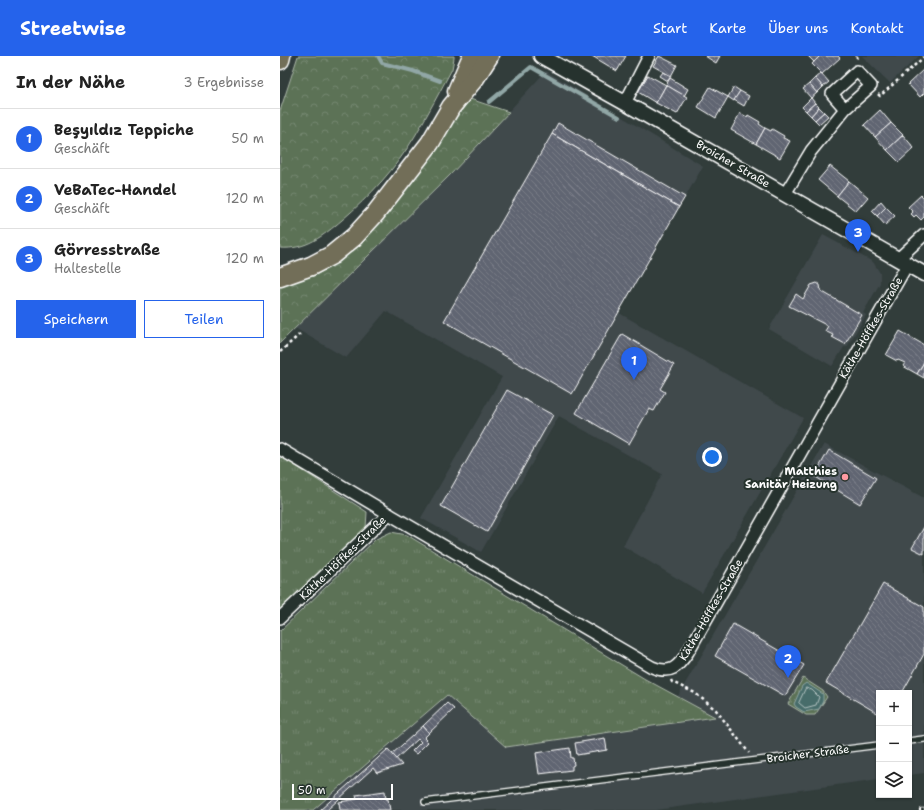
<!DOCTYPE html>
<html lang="de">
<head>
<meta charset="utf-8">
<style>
  body { margin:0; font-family:"Shantell Sans",sans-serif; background:#f6f6f6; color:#222 }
  .controls { position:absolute; right:12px; bottom:12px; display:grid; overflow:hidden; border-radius:0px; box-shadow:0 1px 3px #0004 }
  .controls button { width:36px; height:36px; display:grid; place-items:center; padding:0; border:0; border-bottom:1px solid #e0e0e0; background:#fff; color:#222; font:20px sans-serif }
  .scale { position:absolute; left:12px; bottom:10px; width:101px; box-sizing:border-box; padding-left:4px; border:2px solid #fff; border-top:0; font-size:11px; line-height:14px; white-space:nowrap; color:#fff; -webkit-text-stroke:3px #26332d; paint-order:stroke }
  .you { position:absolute; left:432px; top:401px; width:14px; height:14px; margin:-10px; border:3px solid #fff; border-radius:50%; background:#1a73e8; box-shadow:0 0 0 6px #1a73e833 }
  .badge { display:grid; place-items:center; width:26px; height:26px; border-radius:50%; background:#2563eb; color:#fff; font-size:13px; font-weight:700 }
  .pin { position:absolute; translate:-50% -33px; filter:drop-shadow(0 1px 2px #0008) }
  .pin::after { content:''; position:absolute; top:21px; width:14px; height:12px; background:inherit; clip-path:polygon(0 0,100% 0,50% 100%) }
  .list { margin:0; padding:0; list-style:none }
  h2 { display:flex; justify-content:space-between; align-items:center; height:52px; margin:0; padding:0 16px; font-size:17px }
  h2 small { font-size:13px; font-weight:400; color:#767676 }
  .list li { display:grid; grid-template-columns:26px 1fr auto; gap:12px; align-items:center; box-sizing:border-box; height:60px; padding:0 16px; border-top:1px solid #e0e0e0 }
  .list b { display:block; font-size:15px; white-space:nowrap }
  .list p { margin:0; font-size:13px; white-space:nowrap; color:#767676 }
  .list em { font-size:13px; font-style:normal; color:#767676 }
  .actions { display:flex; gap:8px; padding:12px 16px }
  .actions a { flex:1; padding:9px 0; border:1px solid #2563eb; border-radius:0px; text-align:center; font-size:14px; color:#2563eb }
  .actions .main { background:#2563eb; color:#fff }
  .icon { flex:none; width:22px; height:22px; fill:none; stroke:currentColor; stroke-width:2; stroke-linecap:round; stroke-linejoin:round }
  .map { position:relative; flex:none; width:644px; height:754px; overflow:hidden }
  header { display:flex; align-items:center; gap:24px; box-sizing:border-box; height:56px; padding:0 20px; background:#2563eb; color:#fff }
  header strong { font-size:19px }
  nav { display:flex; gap:22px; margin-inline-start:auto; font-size:14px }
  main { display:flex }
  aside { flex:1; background:#fff }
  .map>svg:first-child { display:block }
</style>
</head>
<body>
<header>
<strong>Streetwise</strong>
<nav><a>Start</a><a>Karte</a><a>Über uns</a><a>Kontakt</a></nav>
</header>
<main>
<aside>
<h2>In der Nähe<small>3 Ergebnisse</small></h2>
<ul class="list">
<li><span class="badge">1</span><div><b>Beşyıldız Teppiche</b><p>Geschäft</p></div><em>50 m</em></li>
<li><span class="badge">2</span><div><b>VeBaTec-Handel</b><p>Geschäft</p></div><em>120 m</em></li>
<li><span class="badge">3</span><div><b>Görresstraße</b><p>Haltestelle</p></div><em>120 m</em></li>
</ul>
<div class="actions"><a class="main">Speichern</a><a>Teilen</a></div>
</aside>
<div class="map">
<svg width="644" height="754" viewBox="0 0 644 754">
  <defs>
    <pattern id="grass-tufts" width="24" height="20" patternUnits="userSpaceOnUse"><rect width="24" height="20" fill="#5b7256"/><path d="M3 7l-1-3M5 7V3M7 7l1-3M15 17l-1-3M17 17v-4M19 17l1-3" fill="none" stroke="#74876f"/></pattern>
    <pattern id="forest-crowns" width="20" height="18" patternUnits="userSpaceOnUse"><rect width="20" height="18" fill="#5b7256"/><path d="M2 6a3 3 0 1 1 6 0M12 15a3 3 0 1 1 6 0" fill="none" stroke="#74876f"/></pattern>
    <pattern id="building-back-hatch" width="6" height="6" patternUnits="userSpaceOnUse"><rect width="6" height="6" fill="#616572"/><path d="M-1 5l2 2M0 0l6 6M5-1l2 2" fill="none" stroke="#797c87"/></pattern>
  </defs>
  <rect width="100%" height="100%" fill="#323d3b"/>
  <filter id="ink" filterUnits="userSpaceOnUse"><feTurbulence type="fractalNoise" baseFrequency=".025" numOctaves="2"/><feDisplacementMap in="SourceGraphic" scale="8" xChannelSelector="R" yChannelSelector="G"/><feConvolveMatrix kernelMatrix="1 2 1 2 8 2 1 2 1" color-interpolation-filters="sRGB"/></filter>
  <g filter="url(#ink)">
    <g fill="#40494c">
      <path d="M582 0H639L610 27Z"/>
      <path d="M266 15 423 110 339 257 523 362 422 537 343 490 382 418 279 360 201 496 141 462 222 321 106 255 66 302 15 272 171 118Z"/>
      <path d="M543 179 593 206 600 217V227L583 257 586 259 567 291H564L552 310 489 273Z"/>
      <path d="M544 388 644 442V717L629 719V637H599V723L376 754H33L167 639 226 691 434 661 398 640Z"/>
    </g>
    <g fill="url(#grass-tufts)" stroke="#adb8aa">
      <path d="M0 400 87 456 86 472 0 554Z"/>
      <path d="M111 476 127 479 365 623 435 661 226 691 167 639 33 754H0V575L96 483Z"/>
      <path d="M523 622 543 635 547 641 535 659H526L508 648Z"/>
    </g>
    <g fill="url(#forest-crowns)" stroke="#adb8aa">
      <path d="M18 0H174V2L172 13C160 35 148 58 135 80 116 112 90 140 62 164 43 180 26 194 0 192V55Z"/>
      <path d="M190 43 229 56 171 118 0 287V226L22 223 36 219 54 209 116 145Z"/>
    </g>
    <path fill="#476c6a" stroke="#91a7a6" d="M526 627 543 638V645L539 653 524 656 516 651 514 648 522 630Z"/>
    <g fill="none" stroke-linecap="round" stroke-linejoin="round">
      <path stroke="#b5c4c3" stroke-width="1" d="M526 632 532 634 539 641 536 649 525 652 519 647Z"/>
      <g stroke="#91a7a6" stroke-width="4">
        <path d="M98 0 102 7 133 15 160 25"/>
        <path d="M209 46 251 11 339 61"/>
      </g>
    </g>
    <g fill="url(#building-back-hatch)" stroke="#fff">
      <path d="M312 0H346L337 15Z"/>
      <path d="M379 0 397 9 391 20 373 10Z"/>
      <path d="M425 0H440L436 7Z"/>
      <path d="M528 0H540L534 6Z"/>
      <path d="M540 0H558L560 2 542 18 532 8Z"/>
      <path d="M644 13V37L640 41 628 28Z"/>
      <path d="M383 16 391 20 388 25 380 20Z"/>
      <path d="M541 17 549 26 543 31 535 22Z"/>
      <path d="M368 19 386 29 376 47 358 36Z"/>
      <path d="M390 22 408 33 404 40 386 29Z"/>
      <path d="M535 22 543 31 537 37 529 28Z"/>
      <path d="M529 28 537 37 531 42 523 33Z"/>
      <path d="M386 29 407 41 397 58 376 47Z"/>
      <path d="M430 31 448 41 436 62 418 51Z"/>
      <path d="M454 31 460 35 454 45 448 41Z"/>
      <path d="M460 35 469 40 464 50 454 44Z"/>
      <path d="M531 42 535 47 526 55 522 51Z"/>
      <path d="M535 47 539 51 531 60 526 55Z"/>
      <path d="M539 51 544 56 535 64 531 60Z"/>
      <path d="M600 54 611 67 595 81 584 69Z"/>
      <path d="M544 56 548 60 539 68 535 64Z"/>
      <path d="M460 57 467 61 468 59 480 66 479 68 485 72 476 88 451 74Z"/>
      <path d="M278 67 405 141 399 151 272 78Z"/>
      <path d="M611 67 623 79 607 94 595 81Z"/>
      <path d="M485 72 491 75 492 73 504 80 503 82 510 85 500 102 476 88Z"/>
      <path d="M272 78 399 151 292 338 164 265Z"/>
      <path d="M623 79 634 92 619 106 607 94Z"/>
      <path d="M550 110 569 125 557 140 538 124Z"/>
      <path d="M569 125 588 141 576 155 557 140Z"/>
      <path d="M641 139 644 142V161L641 164 636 159 634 161 631 158 633 156 628 151Z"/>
      <path d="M601 145 606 151 597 160 592 155Z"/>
      <path d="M606 151 615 160 605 169 597 160Z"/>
      <path d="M537 227 540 229 541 235 582 259 565 288 552 281 553 279 545 275 548 270 509 250 516 238 523 243 531 229Z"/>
      <path d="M620 275 644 289V306L637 318 623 310 625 307 618 304 617 305 606 299Z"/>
      <path d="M342 278 394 309 380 333 385 336 374 355 369 353 349 388 296 357Z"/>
      <path d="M644 306V322L637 318Z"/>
      <path d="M227 334 273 359 207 476 161 450Z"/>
      <path d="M549 394 596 422 580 448 534 420Z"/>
      <path d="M644 471V498L632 492Z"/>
      <path d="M603 528 644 551V598L622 637H599V658L546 627Z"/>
      <path d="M453 568 524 609 505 640 435 600Z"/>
      <path d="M167 647 174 653 149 677 143 670Z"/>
      <path d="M143 670 149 677 144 682 148 686 136 698 132 695 141 686 138 683 116 703 112 698Z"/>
      <path d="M325 682 327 694 297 699 295 687Z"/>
      <path d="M290 692 291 702H293L294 709 292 710V714L259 718 256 697Z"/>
      <path d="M108 693 122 709 97 717 93 712 47 754H40Z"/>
      <path d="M105 735 106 743H108L110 754H60L59 746 77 743 76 739Z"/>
    </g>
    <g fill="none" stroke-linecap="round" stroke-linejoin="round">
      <g stroke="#fff" stroke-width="8">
        <g id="service">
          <path d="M629 685 644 683"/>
          <path d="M145 746 599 689"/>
        </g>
      </g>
      <g stroke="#fff" stroke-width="14">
        <g id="minor">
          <path d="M345 47 369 0"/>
          <path d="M505 138 531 95 565 53 591 30 577 15 552 38 565 53"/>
          <path d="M618 203 644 179"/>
          <path d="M0 393 109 458"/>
          <path d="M0 562 109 458 372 611C391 619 398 611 408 596L627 209"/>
        </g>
      </g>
      <g stroke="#fff" stroke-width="17">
        <path id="tertiary" d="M261 0 345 47 644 218"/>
      </g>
      <g stroke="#fff" stroke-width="21">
        <g id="primary">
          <path d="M0 4 1 0"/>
          <path d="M177 35 185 16 192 0"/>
          <path d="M0 221 31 210 52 199 74 181 95 158 150 87 171 51 195 22 209 0"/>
        </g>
      </g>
      <g stroke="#fff" stroke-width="2.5" stroke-dasharray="3 3" stroke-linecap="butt">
        <path d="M576 0 580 4"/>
        <path d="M598 38 600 40 644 1"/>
        <path d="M0 296 20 278"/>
        <path d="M391 624 392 626 415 637 436 654 469 697"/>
      </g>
      <use href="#service" stroke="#26332d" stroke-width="5.5"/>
      <use href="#minor" stroke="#26332d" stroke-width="11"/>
      <use href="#tertiary" stroke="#26332d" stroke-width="14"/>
      <use href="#primary" stroke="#726e59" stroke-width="18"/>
      <g stroke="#fff" stroke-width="4.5">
        <path id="rail" d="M641 754H644"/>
      </g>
      <use href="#rail" stroke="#26332d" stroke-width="3" stroke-dasharray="9" stroke-linecap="butt"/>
    </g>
  </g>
  <circle fill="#ff9aa2" stroke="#26332d" stroke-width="1.5" cx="565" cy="421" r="4"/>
  <g text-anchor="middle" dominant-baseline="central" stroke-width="4" stroke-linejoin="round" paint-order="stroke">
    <g font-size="11" fill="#fff" stroke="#26332d">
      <text transform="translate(453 108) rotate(30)">Broicher Straße</text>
      <text transform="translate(591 272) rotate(-60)">Käthe-Höffkes-Straße</text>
      <text transform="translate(63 502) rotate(-44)">Käthe-Höffkes-Straße</text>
      <text transform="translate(431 554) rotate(-60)">Käthe-Höffkes-Straße</text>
      <text transform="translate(528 698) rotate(-7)">Broicher Straße</text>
    </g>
    <g font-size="11" font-weight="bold" fill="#fff" stroke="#26332d" text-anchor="end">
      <text x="557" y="415">Matthies<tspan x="557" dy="13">Sanitär Heizung</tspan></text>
    </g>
  </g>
</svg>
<div class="controls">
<button>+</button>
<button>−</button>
<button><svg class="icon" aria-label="layers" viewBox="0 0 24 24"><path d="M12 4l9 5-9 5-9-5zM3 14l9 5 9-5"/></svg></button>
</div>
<div class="scale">50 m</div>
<div class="you"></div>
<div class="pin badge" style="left:354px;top:324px">1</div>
<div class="pin badge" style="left:508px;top:622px">2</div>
<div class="pin badge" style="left:578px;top:196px">3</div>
</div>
</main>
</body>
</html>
